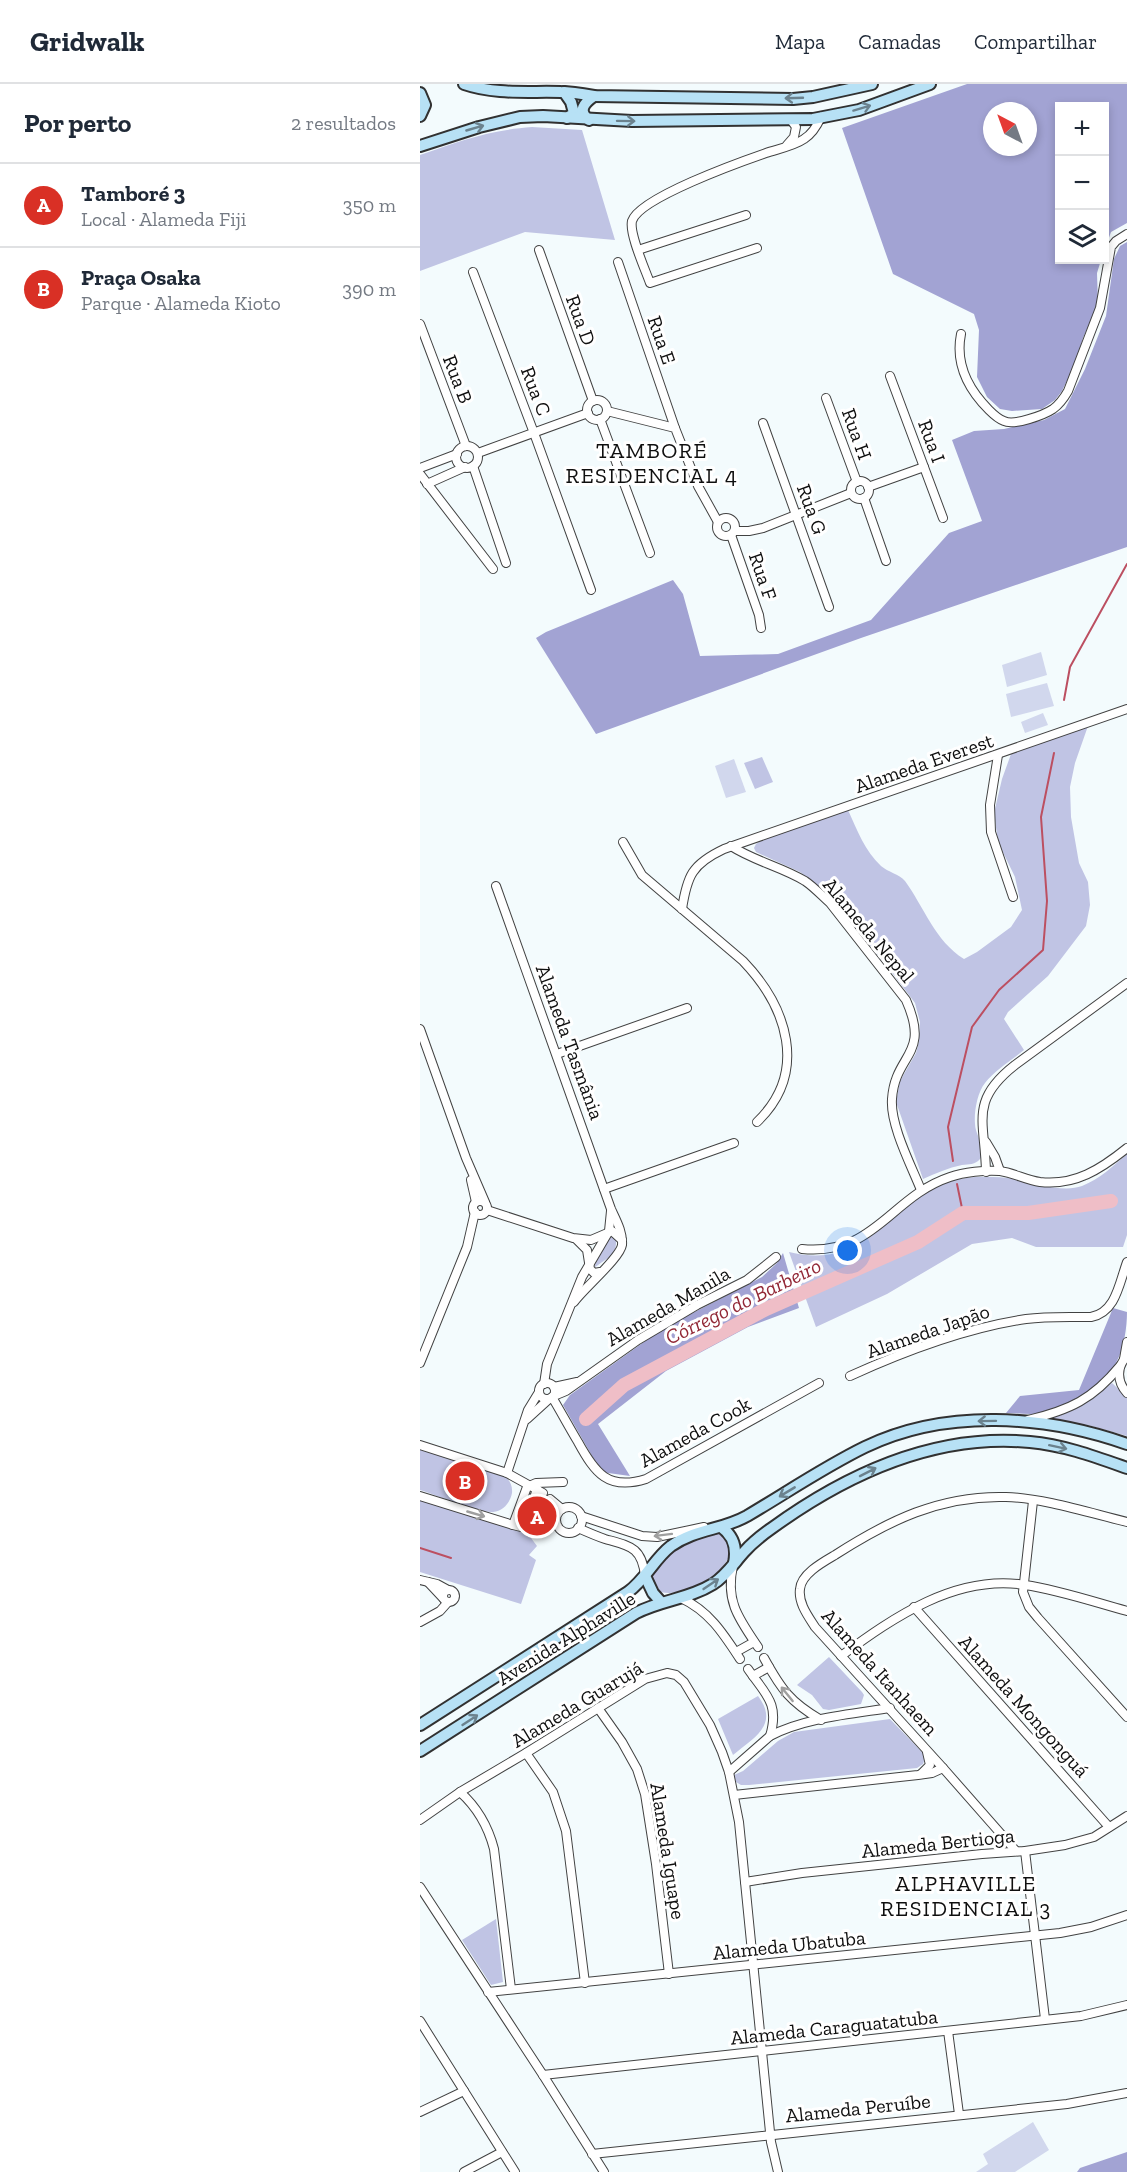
<!DOCTYPE html>
<html lang="pt">
<head>
<meta charset="utf-8">
<style>
  body { margin:0; font-family:"Zilla Slab",serif; background:#f2f2f3; color:#1f2937 }
  .controls { position:absolute; right:18px; top:18px; display:grid; overflow:hidden; border-radius:0px; box-shadow:0 3px 9px #0003 }
  .controls button { width:54px; height:54px; display:grid; place-items:center; padding:0; border:0; border-bottom:2px solid #e0e1e3; background:#fff; color:#1f2937; font:30px sans-serif }
  .compass { position:absolute; left:563px; top:18px; width:54px; height:54px; border-radius:50%; background:#fff; box-shadow:0 3px 9px #0003; rotate:319deg }
  .you { position:absolute; left:428px; top:1167px; width:21px; height:21px; margin:-15px; border:4px solid #fff; border-radius:50%; background:#1a73e8; box-shadow:0 0 0 9px #1a73e833 }
  .badge { display:grid; place-items:center; width:39px; height:39px; border-radius:50%; background:#d93025; color:#fff; font-size:20px; font-weight:700 }
  .pin { position:absolute; translate:-50% -50%; border:3px solid #fff; box-shadow:0 2px 6px #0006 }
  .list { margin:0; padding:0; list-style:none }
  h2 { display:flex; justify-content:space-between; align-items:center; height:78px; margin:0; padding:0 24px; font-size:26px }
  h2 small { font-size:20px; font-weight:400; color:#747a83 }
  .list li { display:grid; grid-template-columns:39px 1fr auto; gap:18px; align-items:center; box-sizing:border-box; height:84px; padding:0 24px; border-top:2px solid #e0e1e3 }
  .list b { display:block; font-size:22px; white-space:nowrap }
  .list p { margin:0; font-size:20px; white-space:nowrap; color:#747a83 }
  .list em { font-size:20px; font-style:normal; color:#747a83 }
  .icon { flex:none; width:33px; height:33px; fill:none; stroke:currentColor; stroke-width:2; stroke-linecap:round; stroke-linejoin:round }
  .map { position:relative; flex:none; width:707px; height:2088px; overflow:hidden }
  header { display:flex; align-items:center; gap:36px; box-sizing:border-box; height:84px; padding:0 30px; background:#fff; border-bottom:2px solid #e0e1e3 }
  header strong { font-size:28px }
  nav { display:flex; gap:33px; margin-inline-start:auto; font-size:21px }
  main { display:flex }
  aside { flex:1; background:#fff }
  .map>svg:first-child { display:block }
</style>
</head>
<body>
<header>
<strong>Gridwalk</strong>
<nav><a>Mapa</a><a>Camadas</a><a>Compartilhar</a></nav>
</header>
<main>
<aside>
<h2>Por perto<small>2 resultados</small></h2>
<ul class="list">
<li><span class="badge">A</span><div><b>Tamboré 3</b><p>Local · Alameda Fiji</p></div><em>350 m</em></li>
<li><span class="badge">B</span><div><b>Praça Osaka</b><p>Parque · Alameda Kioto</p></div><em>390 m</em></li>
</ul>
</aside>
<div class="map">
<svg width="707" height="2088" viewBox="0 0 707 2088">
  <rect width="100%" height="100%" fill="#f3fbfd"/>
  <g fill="#c0c4e4">
    <path d="M112 43 162 46 195 156 105 148 0 187V71C39 57 70 46 112 43Z"/>
    <path d="M668 642 655 679 650 703 651 733 659 779 668 798 670 821 666 842 628 892 588 928 584 935 604 966C592 976 575 986 565 999 557 1009 554 1028 555 1040 555 1051 568 1066 560 1075 555 1081 549 1080 542 1081 528 1084 516 1089 503 1095L476 1018 480 997 496 969 499 957 500 938 495 919 464 878 404 807 380 788 336 768 334 764 336 760 342 756 428 726C437 746 445 767 461 782 468 788 479 790 485 797 504 823 515 857 544 875L557 868 591 843 602 826 595 793 578 758 574 729 582 695 591 670Z"/>
    <path d="M342 673 353 698 335 705 324 679Z"/>
    <path d="M707 1070V1151L703 1163H616L592 1154 552 1160 467 1210 396 1243 369 1168C446 1187 466 1123 526 1099 546 1091 574 1092 594 1095 614 1099 643 1109 662 1102 680 1095 693 1082 707 1070Z"/>
    <path d="M191 1151H195C200 1170 187 1174 174 1184L177 1175Z"/>
    <path d="M692 1299 707 1313V1352L668 1341 620 1336C649 1327 668 1319 692 1299Z"/>
    <path d="M0 1366 78 1387C86 1392 93 1398 92 1409 90 1419 83 1427 73 1428 58 1429 16 1411 0 1406Z"/>
    <path d="M0 1415 102 1446 108 1450 117 1462 109 1471 116 1476 101 1520 0 1488Z"/>
    <path d="M289 1449H297L308 1456C309 1460 311 1466 310 1470 303 1492 263 1514 241 1508 238 1504 234 1501 233 1496 230 1484 252 1465 262 1460 270 1455 280 1453 289 1449Z"/>
    <path d="M409 1573 442 1608 444 1611 441 1620 409 1626 403 1625 392 1611 377 1601Z"/>
    <path d="M338 1612C360 1641 333 1654 313 1671L298 1635Z"/>
    <path d="M470 1635 503 1669 505 1674 503 1680 497 1684 329 1701H321L316 1698 314 1691 323 1687 358 1657 374 1648Z"/>
    <path d="M76 1835 83 1898 71 1901 42 1856Z"/>
  </g>
  <g fill="#a2a3d3" fill-rule="evenodd">
    <path d="M547 0H707V139L691 148 685 165 684 22H640V176H681L677 189 678 220 663 254 656 278 642 307 635 316 622 325 592 327 580 325 567 313 557 293 559 246 554 230 473 190 422 44ZM572 27H608V63H572Z"/>
    <path d="M707 158V463L441 554 176 650 116 554 126 548 253 496 263 510 280 572 358 570 451 536 529 449 562 437 532 356 554 347 584 345 624 336 645 325 665 285 686 232 694 175 700 162Z"/>
    <path d="M363 1169 379 1224 328 1243 246 1287 178 1340 210 1392 181 1388 143 1321 150 1311 242 1245 342 1193 357 1179Z"/>
    <path d="M693 1224 707 1228C707 1243 704 1264 697 1277 684 1304 651 1323 623 1329 611 1331 598 1329 586 1329L600 1312 659 1306Z"/>
    <path d="M707 2068V2088H657L660 2084Z"/>
  </g>
  <g fill="#d1d7ed">
    <path d="M621 568 627 591 587 603 582 581Z"/>
    <path d="M627 599 634 622 591 633 586 610Z"/>
    <path d="M623 629 628 641 605 649 601 638Z"/>
    <path d="M314 675 326 708 306 714 295 682Z"/>
    <path d="M613 2038 629 2066 595 2088H556L568 2080 563 2070Z"/>
  </g>
  <g fill="none" stroke-linecap="round" stroke-linejoin="round">
    <g stroke="#bc4f61" stroke-width="2">
      <path d="M644 616 650 583 707 480"/>
      <path d="M533 1077 528 1043 552 943 579 906 623 866 627 817 621 733 634 669"/>
      <path d="M537 1100 543 1129"/>
      <path d="M0 1464 31 1474"/>
    </g>
    <path stroke="#efbec7" stroke-width="14" d="M166 1335 204 1301 346 1225 498 1158 543 1129H608L691 1117"/>
    <g stroke="#424242" stroke-width="10">
      <g id="minor">
        <path d="M367 61 374 53 376 43 371 36"/>
        <path d="M337 164 230 199C225 185 209 150 212 137 219 114 320 78 346 69 358 65 374 62 384 55 392 50 397 42 401 33"/>
        <path d="M119 166 173 317"/>
        <path d="M218 166 326 131"/>
        <path d="M198 178 255 344"/>
        <path d="M53 188 114 349 171 506"/>
        <path d="M0 240 46 362"/>
        <path d="M541 250C535 280 549 306 569 326 573 330 578 335 584 337 594 342 624 331 633 325 640 320 644 314 648 307L680 224 691 163 696 157 707 150"/>
        <path d="M470 292 523 434"/>
        <path d="M406 314 437 398"/>
        <circle cx="177" cy="326" r="10"/>
        <path d="M187 327 255 344 278 402 298 438"/>
        <path d="M180 335 230 469"/>
        <path d="M343 339 409 523"/>
        <circle cx="47" cy="373" r="11"/>
        <path d="M58 369 168 329"/>
        <path d="M53 382 86 479"/>
        <path d="M0 384 37 370"/>
        <path d="M0 390 73 485"/>
        <circle cx="440" cy="406" r="9"/>
        <path d="M7 400 45 383"/>
        <path d="M448 403 504 383"/>
        <path d="M444 414 466 477"/>
        <circle cx="306" cy="443" r="9"/>
        <path d="M315 447H329L343 444 431 409"/>
        <path d="M311 451 339 531 341 544"/>
        <path d="M578 671 570 721 571 748 593 813"/>
        <path d="M203 758 222 791 323 877C367 923 389 988 337 1038"/>
        <path d="M311 762C334 777 362 783 385 797 394 803 402 812 410 819L486 916C511 972 475 969 472 1015 470 1041 491 1081 501 1106"/>
        <path d="M76 802 191 1125C196 1136 203 1148 202 1161 200 1174 164 1204 154 1218"/>
        <path d="M262 825C267 792 272 780 304 765L707 625"/>
        <path d="M0 945 46 1074 65 1118"/>
        <path d="M137 970 267 924"/>
        <path d="M566 1058 575 1073 580 1087"/>
        <path d="M566 1088C565 1037 549 1017 595 981L707 899"/>
        <path d="M51 1096 56 1118"/>
        <path d="M184 1105 314 1059"/>
        <circle cx="60" cy="1124" r="7"/>
        <path d="M67 1126 153 1154 171 1156 192 1147 202 1156"/>
        <path d="M157 1156 167 1166 170 1185 174 1189 180 1188"/>
        <path d="M382 1165C455 1172 470 1113 530 1093 544 1088 565 1086 580 1087 594 1089 606 1096 620 1098 655 1102 681 1085 707 1064"/>
        <path d="M707 1272C696 1283 697 1298 707 1309"/>
        <path d="M704 1275 707 1258"/>
        <path d="M0 1279 47 1163 55 1128"/>
        <path d="M430 1292C485 1267 545 1244 606 1235 627 1232 650 1233 671 1233 696 1228 699 1200 707 1178"/>
        <circle cx="127" cy="1307" r="8"/>
        <path d="M124 1300 127 1280 162 1193 189 1147 191 1127"/>
        <path d="M134 1303 157 1298"/>
        <path d="M134 1312 146 1307 218 1256 277 1221 327 1196 356 1173"/>
        <path d="M132 1313C141 1328 149 1343 158 1358 175 1389 188 1407 226 1395L399 1299"/>
        <path d="M107 1335 129 1315"/>
        <path d="M608 1336C650 1326 673 1315 700 1282"/>
        <path d="M0 1361 87 1389 123 1409"/>
        <path d="M87 1389 108 1326 119 1308"/>
        <path d="M0 1412 93 1441 111 1434"/>
        <path d="M130 1415 142 1425"/>
        <path d="M613 1417 603 1508 609 1523 618 1534 707 1633"/>
        <circle cx="149" cy="1436" r="13"/>
        <path d="M161 1432 222 1452 237 1453 284 1443"/>
        <path d="M107 1434 117 1405"/>
        <path d="M123 1434 136 1438"/>
        <path d="M158 1444C167 1448 176 1452 185 1455 210 1462 222 1463 225 1492"/>
        <path d="M110 1448 105 1444 93 1441 107 1403 116 1399 143 1398"/>
        <path d="M313 1482C305 1517 319 1535 338 1563"/>
        <path d="M0 1496 17 1500 28 1506"/>
        <path d="M8 1498 23 1514"/>
        <circle cx="29" cy="1512" r="6"/>
        <path d="M261 1514C289 1527 303 1549 320 1575"/>
        <path d="M494 1523 689 1743"/>
        <path d="M0 1538 20 1527 28 1518"/>
        <path d="M316 1568 334 1558"/>
        <path d="M421 1572C474 1533 536 1490 605 1501 639 1506 674 1518 707 1527"/>
        <path d="M344 1574C361 1605 370 1618 401 1636"/>
        <path d="M328 1585C345 1610 360 1619 350 1652"/>
        <path d="M333 1592 349 1583"/>
        <path d="M178 1624 202 1658 217 1685 225 1710 236 1780 249 1890"/>
        <path d="M106 1669 133 1708 146 1747 165 1899"/>
        <path d="M309 1688 350 1652C384 1634 431 1630 470 1624"/>
        <path d="M501 1690 510 1681 507 1668"/>
        <path d="M40 1708C58 1724 68 1742 74 1765L91 1905"/>
        <path d="M314 1711 498 1691 512 1689 523 1684"/>
        <path d="M0 1736 40 1708 106 1669 225 1595 247 1589 256 1591 264 1598 290 1641 302 1668 309 1688 319 1738 351 2058 358 2088"/>
        <path d="M596 1767 523 1684 395 1543C388 1532 378 1519 380 1505 381 1490 403 1478 415 1471 468 1437 520 1411 586 1413 623 1414 670 1429 707 1438"/>
        <path d="M605 1767 625 1935"/>
        <path d="M325 1798 382 1789 562 1770 605 1767 645 1761 674 1753 707 1732"/>
        <path d="M0 1803 123 1991 184 2088"/>
        <path d="M68 1908 640 1849 671 1843 707 1831"/>
        <path d="M0 1937 95 2088"/>
        <path d="M528 1947 539 2030"/>
        <path d="M123 1991 661 1932 707 1921"/>
        <path d="M0 2028 44 2007"/>
        <path d="M172 2070 647 2020 707 2009"/>
        <path d="M44 2088 82 2068"/>
      </g>
    </g>
    <g stroke="#313131" stroke-width="14">
      <g id="secondary">
        <path d="M44 0C76 11 108 7 141 8 152 8 163 10 174 12L373 15 393 13 452 0"/>
        <path d="M144 8 151 18 154 29 147 34"/>
        <path d="M0 9 5 21 0 32"/>
        <path d="M169 36C157 27 164 19 174 12"/>
        <path d="M0 62 59 43 100 33 123 32 212 37 393 35 439 26 510 0"/>
        <path d="M301 1443C314 1452 317 1464 314 1479"/>
        <path d="M225 1492 233 1509 241 1518"/>
        <path d="M0 1641 208 1508C226 1495 234 1475 251 1462 275 1445 302 1446 327 1432 366 1409 404 1383 445 1363 526 1324 625 1331 707 1360"/>
        <path d="M0 1667 216 1529C241 1516 269 1515 293 1500 306 1492 314 1479 324 1468 332 1459 342 1451 352 1444 428 1389 515 1349 610 1358 644 1361 676 1373 707 1384"/>
      </g>
    </g>
    <use href="#minor" stroke="#fff" stroke-width="8"/>
    <use href="#secondary" stroke="#b7e1f5" stroke-width="10"/>
  </g>
  <defs><path id="oneway-shaft" d="M-6 0H5M1.5-3L5.5 0L1.5 3" fill="none" stroke-width="1.6" stroke-linecap="round" stroke-linejoin="round" transform="scale(1.5)"/></defs>
  <g stroke="#6b828e">
    <use href="#oneway-shaft" transform="translate(374 14) rotate(178)"/>
    <use href="#oneway-shaft" transform="translate(442 24) rotate(-17)"/>
    <use href="#oneway-shaft" transform="translate(206 37) rotate(1)"/>
    <use href="#oneway-shaft" transform="translate(55 44) rotate(-16)"/>
    <use href="#oneway-shaft" transform="translate(567 1337) rotate(179)"/>
    <use href="#oneway-shaft" transform="translate(638 1363) rotate(12)"/>
    <use href="#oneway-shaft" transform="translate(448 1388) rotate(-27)"/>
    <use href="#oneway-shaft" transform="translate(367 1408) rotate(149)"/>
    <use href="#oneway-shaft" transform="translate(291 1500) rotate(-34)"/>
    <use href="#oneway-shaft" transform="translate(50 1636) rotate(-33)"/>
  </g>
  <g stroke="#9f9f9f">
    <use href="#oneway-shaft" transform="translate(56 1430) rotate(16)"/>
    <use href="#oneway-shaft" transform="translate(243 1451) rotate(173)"/>
    <use href="#oneway-shaft" transform="translate(367 1610) rotate(-129)"/>
  </g>
  <g text-anchor="middle" dominant-baseline="central" stroke-width="6" stroke-linejoin="round" paint-order="stroke">
    <g font-size="20" fill="#0f0f0f" stroke="#fff">
      <text transform="translate(161 236) rotate(70)">Rua D</text>
      <text transform="translate(242 256) rotate(71)">Rua E</text>
      <text transform="translate(38 295) rotate(69)">Rua B</text>
      <text transform="translate(116 307) rotate(69)">Rua C</text>
      <text transform="translate(437 350) rotate(70)">Rua H</text>
      <text transform="translate(512 357) rotate(70)">Rua I</text>
      <text transform="translate(392 425) rotate(70)">Rua G</text>
      <text transform="translate(343 492) rotate(71)">Rua F</text>
      <text transform="translate(504 679) rotate(-19)">Alameda Everest</text>
      <text transform="translate(449 846) rotate(50)">Alameda Nepal</text>
      <text transform="translate(150 958) rotate(70)">Alameda Tasmânia</text>
      <text transform="translate(248 1222) rotate(-30)">Alameda Manila</text>
      <text transform="translate(508 1247) rotate(-19)">Alameda Japão</text>
      <text transform="translate(275 1348) rotate(-29)">Alameda Cook</text>
      <text transform="translate(146 1554) rotate(-32)">Avenida Alphaville</text>
      <text transform="translate(460 1588) rotate(48)">Alameda Itanhaem</text>
      <text transform="translate(157 1620) rotate(-31)">Alameda Guarujá</text>
      <text transform="translate(604 1622) rotate(48)">Alameda Mongonguá</text>
      <text transform="translate(518 1759) rotate(-6)">Alameda Bertioga</text>
      <text transform="translate(248 1767) rotate(81)">Alameda Iguape</text>
      <text transform="translate(369 1861) rotate(-6)">Alameda Ubatuba</text>
      <text transform="translate(414 1943) rotate(-6)">Alameda Caraguatatuba</text>
      <text transform="translate(438 2024) rotate(-6)">Alameda Peruíbe</text>
    </g>
    <g font-size="21" font-style="italic" fill="#922836" stroke="#fff">
      <text transform="translate(323 1217) rotate(-26)">Córrego do Barbeiro</text>
    </g>
    <g font-size="22" letter-spacing="1.5" fill="#0f0f0f" stroke="#fff">
      <text x="232" y="366">TAMBORÉ<tspan x="232" dy="25">RESIDENCIAL 4</tspan></text>
      <text x="546" y="1799">ALPHAVILLE<tspan x="546" dy="25">RESIDENCIAL 3</tspan></text>
    </g>
  </g>
</svg>
<div class="controls">
<button>+</button>
<button>−</button>
<button><svg class="icon" aria-label="layers" viewBox="0 0 24 24"><path d="M12 4l9 5-9 5-9-5zM3 14l9 5 9-5"/></svg></button>
</div>
<svg class="compass" viewBox="-18 -18 36 36"><path d="M0-13l5 13h-10z" fill="#e53935"/><path d="M0 13l5-13h-10z" fill="#747a83"/></svg>
<div class="you"></div>
<div class="pin badge" style="left:117px;top:1432px">A</div>
<div class="pin badge" style="left:45px;top:1397px">B</div>
</div>
</main>
</body>
</html>
